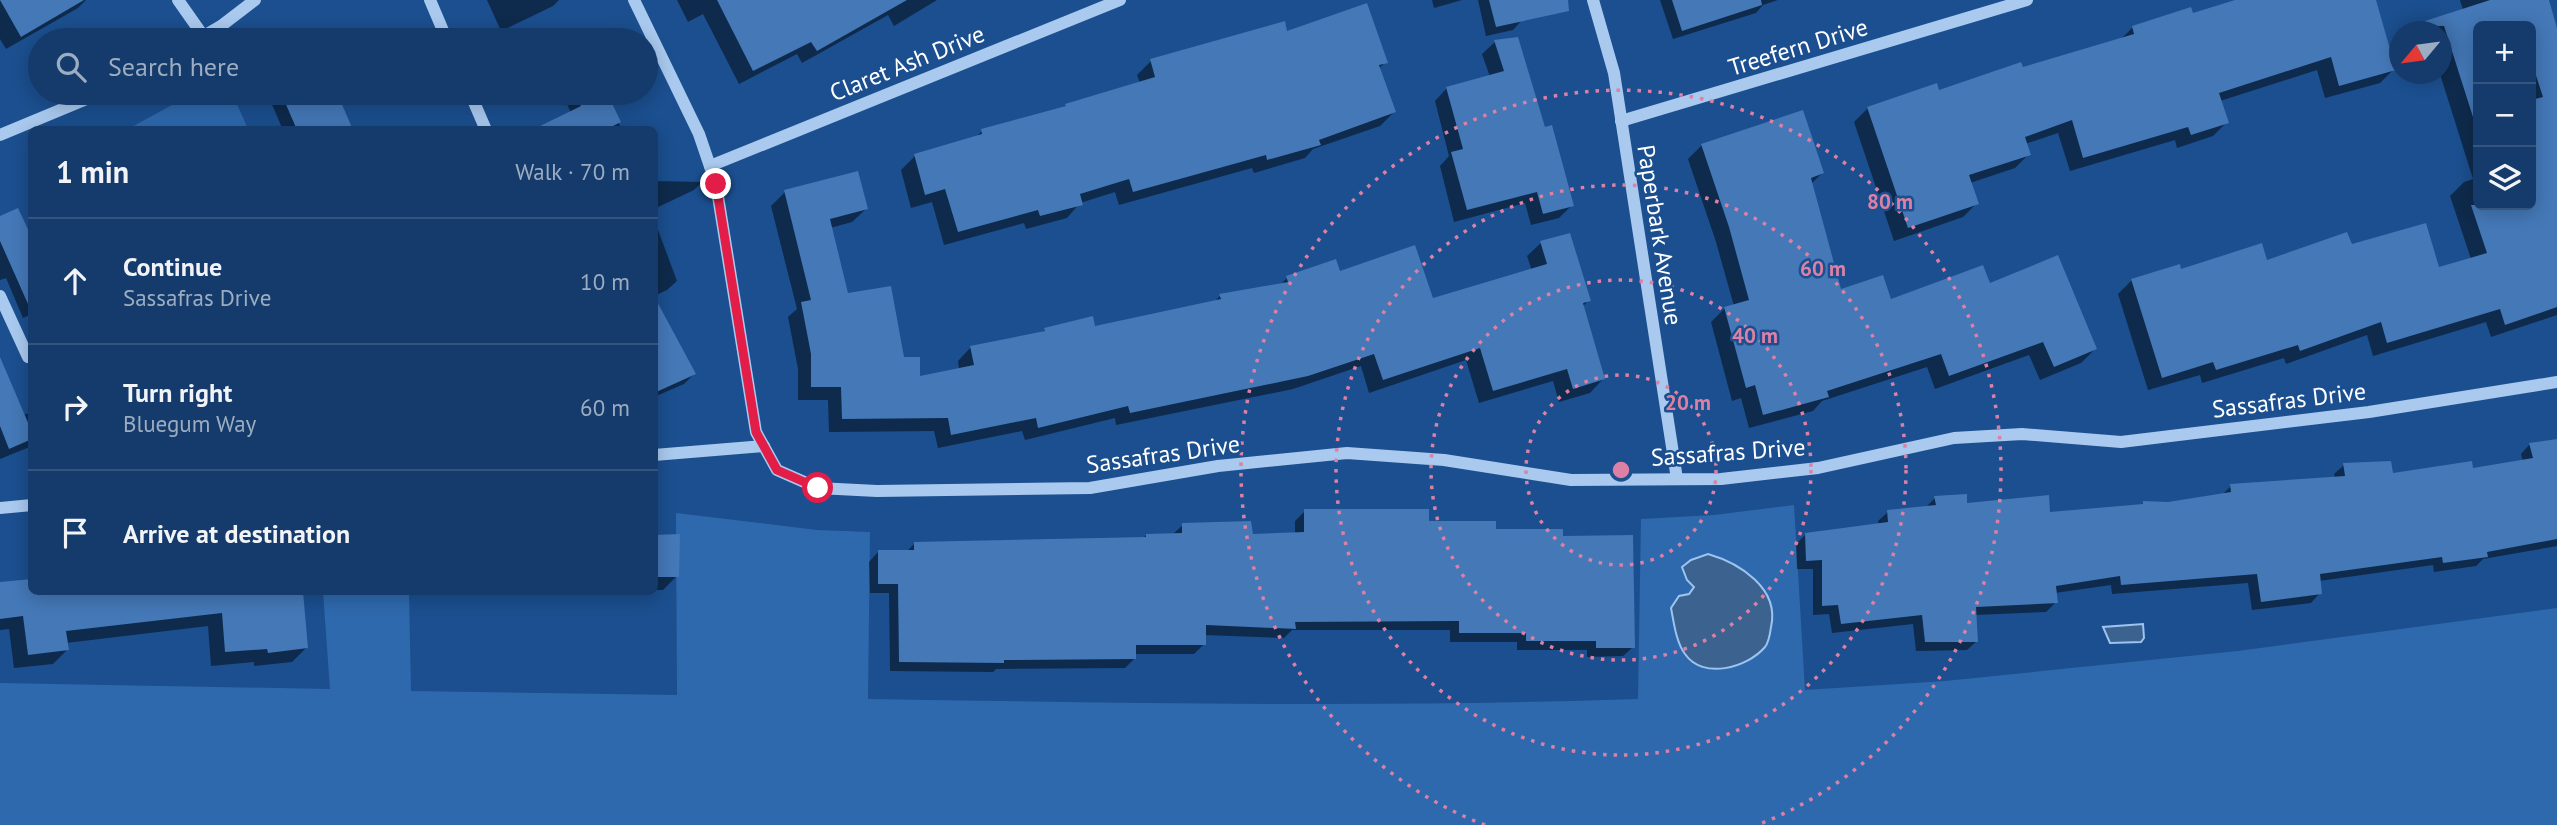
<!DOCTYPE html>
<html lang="en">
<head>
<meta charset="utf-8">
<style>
  body { margin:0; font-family:"PT Sans",sans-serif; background:#214673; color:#f1f3f6 }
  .controls { position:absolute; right:21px; top:21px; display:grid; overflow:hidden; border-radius:10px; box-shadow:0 4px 18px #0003 }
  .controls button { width:63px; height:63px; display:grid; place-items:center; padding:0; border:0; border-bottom:2px solid #33557e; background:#143b6b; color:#f1f3f6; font:35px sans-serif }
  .compass { position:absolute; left:2389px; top:21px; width:63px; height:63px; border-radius:50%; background:#143b6b; box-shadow:0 4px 18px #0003; rotate:241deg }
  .stop { position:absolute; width:21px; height:21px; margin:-16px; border:5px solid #e11d48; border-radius:50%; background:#fff }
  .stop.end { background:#e11d48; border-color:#fff; box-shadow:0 2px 7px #0008 }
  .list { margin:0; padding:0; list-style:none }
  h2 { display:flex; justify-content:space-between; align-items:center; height:91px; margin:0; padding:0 28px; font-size:30px }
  h2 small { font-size:23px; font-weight:400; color:#9dadc1 }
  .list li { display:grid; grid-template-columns:46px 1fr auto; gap:21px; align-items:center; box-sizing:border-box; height:126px; padding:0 28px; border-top:2px solid #33557e }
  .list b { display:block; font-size:26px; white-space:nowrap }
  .list p { margin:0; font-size:23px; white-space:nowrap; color:#9dadc1 }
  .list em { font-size:23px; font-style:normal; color:#9dadc1 }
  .icon { flex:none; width:38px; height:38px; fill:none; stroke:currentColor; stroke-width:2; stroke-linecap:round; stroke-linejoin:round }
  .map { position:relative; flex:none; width:2557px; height:825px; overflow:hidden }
  .search { position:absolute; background:#143b6b; box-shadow:0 4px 18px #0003; left:28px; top:28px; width:630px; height:77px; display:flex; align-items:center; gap:18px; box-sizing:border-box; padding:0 24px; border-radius:38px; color:#9dadc1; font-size:26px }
  .panel { position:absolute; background:#143b6b; box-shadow:0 4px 18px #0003; left:28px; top:126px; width:630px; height:469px; border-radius:10px }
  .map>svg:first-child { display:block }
</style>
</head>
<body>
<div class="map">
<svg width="2557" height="825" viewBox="0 0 2557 825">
  <rect width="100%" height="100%" fill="#1b4f8f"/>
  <g fill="#2e69ad">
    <path d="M194 93H232L248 129H128Z"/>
    <path d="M1794 505 1805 690 1945 681 2238 651 2557 608V825H0V683L330 689 323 592H409L411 691 677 695 676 513 817 530 870 532 868 699C1125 703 1381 708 1638 699L1641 519 1714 515Z"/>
  </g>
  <g fill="#3c6290" stroke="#9cc4f0" stroke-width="2">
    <path d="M1708 554C1739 563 1780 588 1771 627 1770 634 1769 642 1765 647 1747 668 1703 680 1685 654 1676 642 1674 623 1671 608L1679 596 1689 594 1694 587 1687 580 1682 567 1691 560Z"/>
    <path d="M2143 624 2144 638 2141 642 2110 643 2103 627Z"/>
  </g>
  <g fill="#0007" fill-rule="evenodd">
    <path d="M0 0H86L78 8 6 49 0 39Z"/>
    <path d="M487 0H559L553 6 501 31Z"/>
    <path d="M677 0H937L894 26 888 15 802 63 797 54 739 84 703 14 688 22Z"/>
    <path d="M1432 0H1462L1434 8Z"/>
    <path d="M1478 0H1517L1522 20 1513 30 1486 36Z"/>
    <path d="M1660 0H1778L1763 5 1756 13 1673 39Z"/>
    <path d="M2241 0H2375L2394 69 2380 83 2325 98 2317 70 2220 101 2227 122 2213 136 2177 148 2175 140 2070 171 2058 133 2025 144 2029 154 2015 168 1970 183 1977 203 1963 217 1894 241 1854 122 1868 108 1938 92 2022 69 2120 40 2132 28 2190 9 2192 15Z"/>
    <path d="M2460 0H2548L2557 33V315L2491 337 2486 322 2373 356 2367 335 2286 364 2284 358 2202 383 2200 375 2148 390 2118 294 2132 280 2180 271 2266 263 2351 247 2438 269 2471 259 2450 196 2464 182 2473 179 2440 74 2442 32H2427L2441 18 2463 10ZM2478 26H2531V205H2478Z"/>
    <path d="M1286 33 1386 62 1378 69 1394 112 1380 126 1313 149 1305 158 1254 173 1252 168 1119 205 1115 192 1080 203 1067 218 1026 229 1024 223 944 245 932 202 911 208 901 170 915 156 974 139 982 131 1063 109 1066 106 1140 83 1137 75 1151 61Z"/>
    <path d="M1495 42 1572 205 1559 218 1531 225 1525 203 1454 222 1440 166 1449 156 1435 101 1447 88 1490 77 1482 54Z"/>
    <path d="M267 93H335L352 130H283Z"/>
    <path d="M562 93H604L622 130H536L571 113Z"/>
    <path d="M1702 145 1822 173 1811 184 1840 291 1890 301 1989 286 2095 349 2081 363 2040 380 2029 355 1935 389 1927 367 1822 401 1813 411 1749 428 1741 398 1732 401 1711 322 1725 308 1734 306 1716 242 1688 159Z"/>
    <path d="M654 181 702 182 694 190 654 209Z"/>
    <path d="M785 192 866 209 852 222 830 228 847 295 918 378 959 369 958 361 971 347 1041 334 1045 330 1094 328 1213 303 1220 296 1279 286 1287 278 1335 261 1339 273 1432 300 1532 271 1527 256 1541 243 1589 300 1582 307 1603 379 1590 393 1559 402 1553 381 1479 403 1466 360 1369 393 1361 366 1293 389 1116 425 1115 418 1025 440 1022 431 938 448 934 431 829 432 828 400H798V369L788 317 797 309 771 206Z"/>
    <path d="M0 218 32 244V314L23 318 6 278 0 280Z"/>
    <path d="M654 219 677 281 667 290 654 296Z"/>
    <path d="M654 300 694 374 684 384 654 397Z"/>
    <path d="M0 364 23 415 32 412V446L0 459Z"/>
    <path d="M2557 441V546L2483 559 2476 566 2434 572 2433 565 2319 581 2320 593 2311 603 2252 610 2248 583 2112 594 2111 585 2055 593 2056 602 2046 612 1975 615 1977 641 1967 650 1916 651 1913 624 1832 633 1829 614 1813 615V569H1797L1796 544 1805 535 1879 525 1878 521 1888 512 1925 508 1935 498 1966 505 2049 514 2140 506 2144 503H2168L2221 496 2231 486 2335 479 2334 474 2344 465 2392 475 2472 470 2523 462 2521 454 2530 444Z"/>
    <path d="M1305 511 1561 537 1633 647 1623 656 1587 657V650H1517V642H1450V630H1292L1284 638 1204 635V644L1194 654H1135V658L1125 668 996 669 993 672 890 671 889 593H870L869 562 878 552H906L915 543 1143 539 1146 535 1173 534 1183 525 1252 536 1295 535V521Z"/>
    <path d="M654 537 677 576 663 590H654Z"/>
    <path d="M0 584 32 592H301L306 648 292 662 254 666V662L211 666 208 626 66 643 67 650 53 664 14 668 9 629 0 630Z"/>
    <path d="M424 592H578L424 594Z"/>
  </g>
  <g fill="#4478b7">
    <path d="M0 0H84L21 37Z"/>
    <path d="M717 0H907L817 51 811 42 753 71Z"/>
    <path d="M1489 0H1568L1569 11 1496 27Z"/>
    <path d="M1672 0H1761L1762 5 1682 31Z"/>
    <path d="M2235 0H2376L2396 70 2339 86 2331 57 2219 93 2229 123 2191 135 2188 127 2083 158 2072 120 2025 137 2031 155 1969 175 1979 204 1908 228 1867 107 1937 83 1939 90 2021 62 2023 67 2134 34 2132 26 2191 7 2193 13Z"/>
    <path d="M2490 0H2549L2557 28V307L2505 325 2500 309 2387 343 2381 322 2300 351 2298 345 2216 370 2213 362 2162 378 2131 279 2180 264 2181 269 2262 243 2267 260 2347 232 2352 244 2426 223 2439 267 2487 253 2471 205H2531V100L2543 97 2531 60V26H2478V116L2473 117 2444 26H2426L2425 21Z"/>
    <path d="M1367 3 1388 63 1379 65 1396 112 1319 140 1321 145 1267 160 1266 155 1133 192 1129 179 1080 194 1083 205 1040 216 1038 210 958 232 945 189 925 195 914 154 982 134 981 129 1066 106 1065 104 1155 77 1150 59 1285 21 1287 31Z"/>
    <path d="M1518 37 1545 127 1552 125 1574 206 1543 214 1537 192 1467 210 1451 152 1463 149 1446 87 1504 71 1494 40Z"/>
    <path d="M281 93H337L353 130H297Z"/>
    <path d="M575 93H607L621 122 605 130H532L581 106Z"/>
    <path d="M1803 110 1824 173 1811 178 1841 289 1883 275 1891 299 1983 265 1990 283 2058 255 2097 349 2054 367 2043 342 1949 376 1941 354 1827 391 1829 397 1763 415 1755 385 1746 388 1724 307 1749 300 1729 227 1701 144Z"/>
    <path d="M858 171 868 209 830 219 848 293 891 286 904 357H920V376L974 365 970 346 1045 331 1044 328 1093 316 1095 326 1221 299 1219 294 1288 282 1286 276 1336 259 1340 271 1415 245 1433 298 1547 264 1540 241 1570 233 1591 301 1583 303 1605 379 1573 389 1567 369 1493 391 1480 348 1383 380 1374 354 1308 376 1130 413 1128 406 1038 428 1036 418 951 435 948 418 842 419 841 387H811V354L801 302 811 300 784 190Z"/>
    <path d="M18 208 32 238V313L0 241V216Z"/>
    <path d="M654 296 696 374 654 393Z"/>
    <path d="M0 357 32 432V439L9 449 0 426Z"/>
    <path d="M2557 439V539L2487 552 2488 557 2443 563 2442 557 2320 574 2322 594 2261 602 2257 574 2121 585 2120 576 2056 586 2058 603 1976 607 1978 642H1925L1922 615 1841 624 1838 605 1822 606V560L1806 561 1805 533 1888 522 1887 510 1936 505 1934 496 1967 494V503L2049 495 2050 512 2143 504V501L2168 502 2231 492 2230 484 2345 476 2343 463 2391 461 2393 473 2472 461 2473 468 2533 458 2529 443Z"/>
    <path d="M1304 509H1429V521H1496V529H1563V536L1633 535 1635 648H1596V641H1526V633H1459V621L1295 622 1296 629 1206 625V645H1136V659L1004 660V663L899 662 898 584H878V550H914V542L1146 537V534L1182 533V523L1251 521 1253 534 1304 532Z"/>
    <path d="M680 534 679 577H654V535Z"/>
    <path d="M32 579V592H303L308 648 268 653 267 649 225 652 222 613 66 631 69 650 28 655 23 616 0 619V582Z"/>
  </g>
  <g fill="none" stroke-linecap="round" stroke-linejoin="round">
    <g stroke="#a9c9ee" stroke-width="12">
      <path d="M178 0 204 37"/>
      <path d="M430 0 447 40"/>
      <path d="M634 0 699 134 716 184 756 432 777 470 818 488 877 491 1090 488 1218 466 1347 453 1444 460 1571 480 1721 479 1818 468 1954 438 2022 434 2121 442 2369 412 2557 382"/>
      <path d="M1593 0 1614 73 1677 479"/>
      <path d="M197 40 221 26 255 0"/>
      <path d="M470 93 486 130"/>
      <path d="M1621 121 2027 0"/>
      <path d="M0 135 101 93"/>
      <path d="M710 166 1120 0"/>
      <path d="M0 296 28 357"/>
      <path d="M654 455 764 446"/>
      <path d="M0 508 32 505"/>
    </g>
  </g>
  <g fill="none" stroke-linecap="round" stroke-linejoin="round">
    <path stroke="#e11d48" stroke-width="9" d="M716 184 756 432 777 470 818 488"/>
  </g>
  <g fill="none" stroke="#dd80a5" stroke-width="3.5" stroke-dasharray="3.5 7">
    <circle cx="1621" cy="470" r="95"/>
    <circle cx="1621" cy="470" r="190"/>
    <circle cx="1621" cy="470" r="285"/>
    <path d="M1485 825A380 380 0 1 1 1757 825"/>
  </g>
  <g text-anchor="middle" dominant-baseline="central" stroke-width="5" stroke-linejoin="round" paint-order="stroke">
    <g font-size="24" fill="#fff" stroke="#1b4f8f">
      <text transform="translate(1798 47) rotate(-17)">Treefern Drive</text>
      <text transform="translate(907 63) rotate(-22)">Claret Ash Drive</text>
      <text transform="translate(1660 235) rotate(81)">Paperbark Avenue</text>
      <text transform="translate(2289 400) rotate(-7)">Sassafras Drive</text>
      <text transform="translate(1728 452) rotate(-4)">Sassafras Drive</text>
      <text transform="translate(1163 454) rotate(-8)">Sassafras Drive</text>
    </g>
  </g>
  <circle cx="1621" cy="470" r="10" fill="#dd80a5" stroke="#1b4f8f" stroke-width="3.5"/>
  <g font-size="21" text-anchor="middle" font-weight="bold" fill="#dd80a5" stroke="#1b4f8f" stroke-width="5" stroke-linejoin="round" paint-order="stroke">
    <text x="1890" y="209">80 m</text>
    <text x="1823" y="276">60 m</text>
    <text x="1755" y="343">40 m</text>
    <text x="1688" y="410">20 m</text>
  </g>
</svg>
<div class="controls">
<button>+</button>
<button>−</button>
<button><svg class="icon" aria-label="layers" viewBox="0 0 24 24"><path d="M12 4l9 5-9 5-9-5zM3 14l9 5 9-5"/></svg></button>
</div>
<svg class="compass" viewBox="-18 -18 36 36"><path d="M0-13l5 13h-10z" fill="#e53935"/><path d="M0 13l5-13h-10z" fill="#9dadc1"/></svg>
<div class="stop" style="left:818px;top:488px"></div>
<div class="stop end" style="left:716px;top:184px"></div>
<div class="search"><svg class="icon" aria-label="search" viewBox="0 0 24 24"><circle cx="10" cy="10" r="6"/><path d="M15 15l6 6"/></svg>Search here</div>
<section class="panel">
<h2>1 min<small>Walk · 70 m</small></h2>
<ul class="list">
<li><svg class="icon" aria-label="ahead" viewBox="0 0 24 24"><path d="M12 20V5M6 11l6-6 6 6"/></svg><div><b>Continue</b><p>Sassafras Drive</p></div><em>10 m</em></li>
<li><svg class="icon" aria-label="right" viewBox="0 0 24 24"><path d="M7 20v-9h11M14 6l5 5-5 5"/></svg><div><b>Turn right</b><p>Bluegum Way</p></div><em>60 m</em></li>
<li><svg class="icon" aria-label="arrive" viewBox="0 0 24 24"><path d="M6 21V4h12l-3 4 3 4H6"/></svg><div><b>Arrive at destination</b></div></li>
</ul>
</section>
</div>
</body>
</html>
